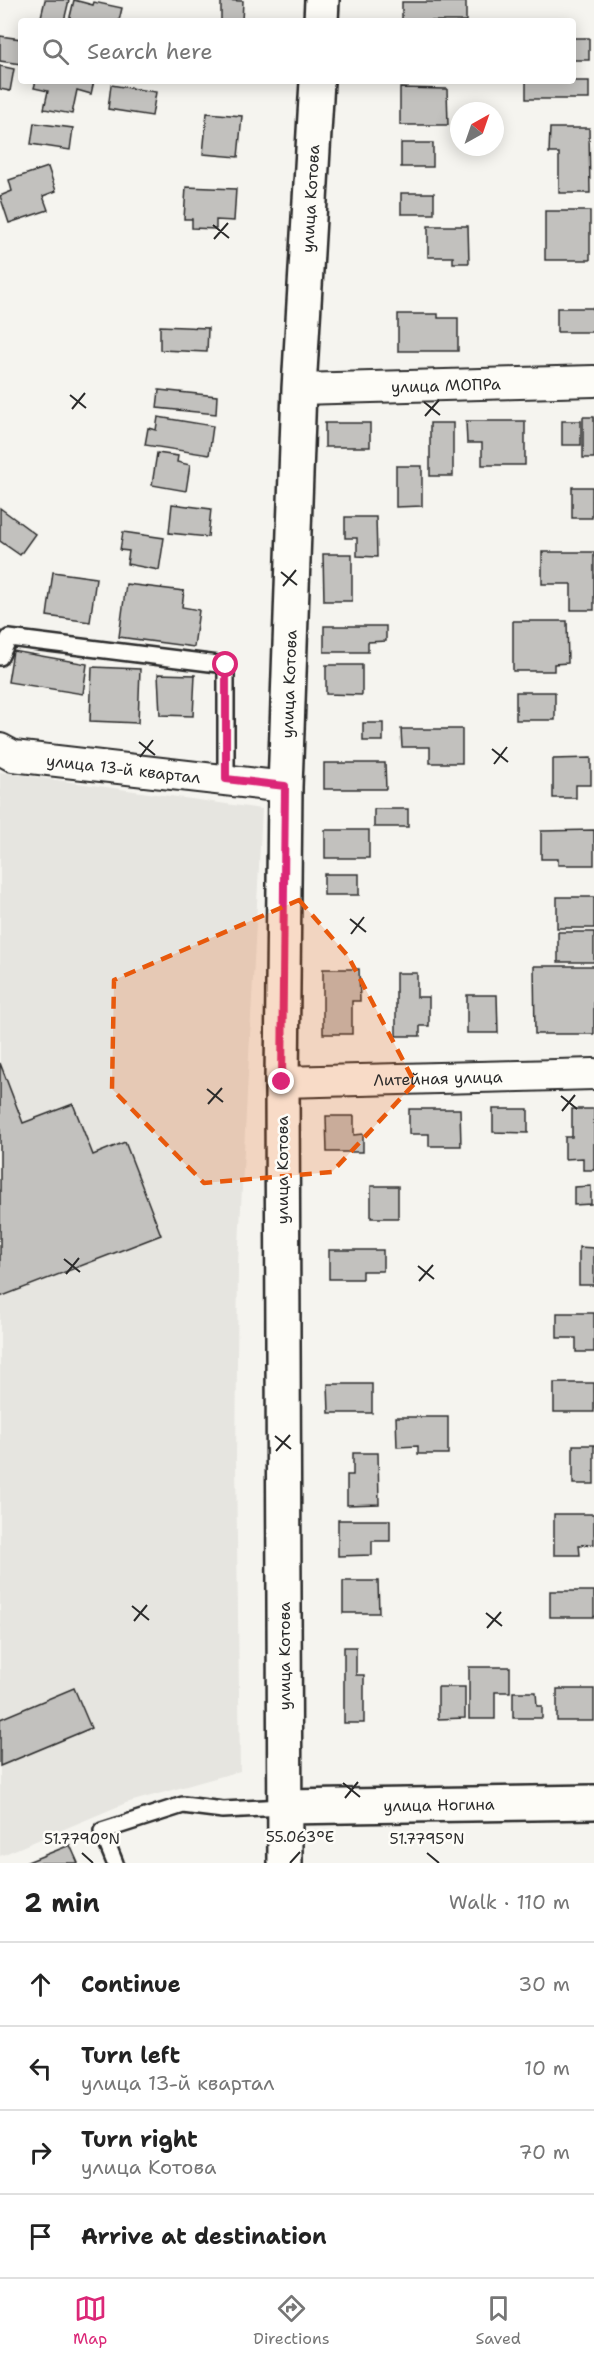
<!DOCTYPE html>
<html lang="en">
<head>
<meta charset="utf-8">
<style>
  body { margin:0; font-family:"Shantell Sans",sans-serif; background:#f6f6f6; color:#222 }
  .compass { position:absolute; left:450px; top:102px; width:54px; height:54px; border-radius:50%; background:#fff; box-shadow:0 3px 15px #0003; rotate:40deg }
  .stop { position:absolute; width:18px; height:18px; margin:-14px; border:4px solid #db2777; border-radius:50%; background:#fff }
  .stop.end { background:#db2777; border-color:#fff; box-shadow:0 2px 6px #0008 }
  .list { margin:0; padding:0; list-style:none }
  h2 { display:flex; justify-content:space-between; align-items:center; height:78px; margin:0; padding:0 24px; font-size:26px }
  h2 small { font-size:20px; font-weight:400; color:#767676 }
  .list li { display:grid; grid-template-columns:39px 1fr auto; gap:18px; align-items:center; box-sizing:border-box; height:84px; padding:0 24px; border-top:2px solid #e0e0e0 }
  .list b { display:block; font-size:22px; white-space:nowrap }
  .list p { margin:0; font-size:20px; white-space:nowrap; color:#767676 }
  .list em { font-size:20px; font-style:normal; color:#767676 }
  .icon { flex:none; width:33px; height:33px; fill:none; stroke:currentColor; stroke-width:2; stroke-linecap:round; stroke-linejoin:round }
  .map { position:relative; flex:none; width:594px; height:1863px; overflow:hidden }
  .search { position:absolute; background:#fff; box-shadow:0 3px 15px #0003; left:18px; right:18px; top:18px; height:66px; display:flex; align-items:center; gap:15px; box-sizing:border-box; padding:0 21px; border-radius:6px; color:#767676; font-size:22px }
  .sheet { height:414px; background:#fff }
  nav { display:flex; justify-content:space-around; align-items:center; box-sizing:border-box; height:84px; border-top:2px solid #e0e0e0; background:#fff; font-size:16px; color:#767676 }
  nav a { display:grid; justify-items:center; gap:3px }
  nav .on { color:#db2777 }
  .map>svg:first-child { display:block }
</style>
</head>
<body>
<div class="map">
<svg width="594" height="1863" viewBox="0 0 594 1863">
  <rect width="100%" height="100%" fill="#f5f4ef"/>
  <filter id="ink" filterUnits="userSpaceOnUse"><feTurbulence type="fractalNoise" baseFrequency=".0167" numOctaves="2"/><feDisplacementMap in="SourceGraphic" scale="12" xChannelSelector="R" yChannelSelector="G"/><feConvolveMatrix kernelMatrix="1 2 1 2 8 2 1 2 1" color-interpolation-filters="sRGB"/></filter>
  <g filter="url(#ink)">
    <path fill="#e6e5e0" d="M0 772 262 809 238 1264 236 1460 240 1771 126 1803 0 1856Z"/>
    <g fill="#c2c1be" stroke="#2b2b2b" stroke-width="1.5">
      <path d="M45 0H69L64 21H40Z"/>
      <path d="M74 0 93 5 94 2 122 8 119 21H69Z"/>
      <path d="M221 0 243 1 242 21H221Z"/>
      <rect x="402" y="2" width="64" height="19"/>
      <path d="M0 36 21 39V64L0 61Z"/>
      <rect x="573" y="38" width="16" height="22"/>
      <path d="M0 66 14 69 10 91 0 89Z"/>
      <path d="M36 81H94L91 94 77 90 72 114 44 109 48 91 34 88Z"/>
      <rect x="526" y="81" width="63" height="18"/>
      <path d="M111 85 156 92 152 116 108 109Z"/>
      <path d="M400 88 447 89 448 125H400Z"/>
      <path d="M207 113 242 116 238 157 203 154Z"/>
      <path d="M34 123 73 128 70 150 31 144Z"/>
      <path d="M550 128H589L590 193H559V153H549Z"/>
      <rect x="401" y="143" width="32" height="24"/>
      <path d="M48 167 56 191 43 196 48 210 9 223 0 196 12 191 9 180Z"/>
      <path d="M186 187 236 189 234 221 216 220V229L192 228V219H184Z"/>
      <rect x="401" y="193" width="33" height="21"/>
      <rect x="545" y="211" width="45" height="49"/>
      <path d="M428 226H468L469 263H453V257H428Z"/>
      <rect x="557" y="308" width="36" height="24"/>
      <path d="M398 314H438V318H458V351H398Z"/>
      <path d="M160 326 208 328 207 352 160 350Z"/>
      <path d="M159 390 217 396 216 414 157 408Z"/>
      <path d="M158 417 213 426 209 455 145 445 148 428 156 430Z"/>
      <rect x="583" y="417" width="11" height="41"/>
      <path d="M466 421H525V465H482V443H467Z"/>
      <rect x="562" y="421" width="19" height="24"/>
      <rect x="325" y="423" width="45" height="24"/>
      <rect x="430" y="423" width="23" height="53"/>
      <path d="M157 453 178 456 177 462 190 465 186 491 152 485Z"/>
      <path d="M396 466H422V506L396 507Z"/>
      <rect x="572" y="487" width="20" height="31"/>
      <path d="M172 504 211 509 208 537 169 533Z"/>
      <path d="M0 508 35 534 20 555 0 541Z"/>
      <path d="M345 517H376L377 557 357 556V538H345Z"/>
      <path d="M123 532 164 538 159 570 127 564 129 551 120 550Z"/>
      <path d="M542 552H594V610H571V584H542Z"/>
      <path d="M323 554H352V601H324Z"/>
      <path d="M53 572 96 578 90 622 47 616Z"/>
      <path d="M126 584 184 591 182 607 199 610 194 647 119 637Z"/>
      <path d="M513 621H567L568 663 554 664V671H513Z"/>
      <path d="M324 626H386V641L368 642V652H324Z"/>
      <path d="M13 651 87 664 83 694 8 682Z"/>
      <path d="M326 665H362V695L326 694Z"/>
      <path d="M92 667 140 669 138 723 90 721Z"/>
      <path d="M158 674 195 675 193 716 160 715Z"/>
      <rect x="516" y="692" width="39" height="28"/>
      <rect x="363" y="723" width="20" height="18"/>
      <path d="M401 729H462V763H430V747H402Z"/>
      <path d="M591 758V785H576V798H553V759Z"/>
      <path d="M324 763H385L386 789H324Z"/>
      <rect x="374" y="809" width="34" height="18"/>
      <rect x="325" y="830" width="44" height="28"/>
      <path d="M594 830V865H558V859H541V831Z"/>
      <rect x="324" y="874" width="35" height="21"/>
      <rect x="557" y="897" width="37" height="31"/>
      <rect x="558" y="932" width="36" height="30"/>
      <path d="M534 966H594V1034H535Z"/>
      <path d="M323 969H359L360 1001H352V1034H323Z"/>
      <path d="M396 973H417V997H429V1026H420V1036H396Z"/>
      <path d="M467 995H497L498 1033H467Z"/>
      <path d="M0 1063 23 1123 73 1104 93 1155 125 1142 161 1235 0 1297Z"/>
      <path d="M409 1109H460L461 1146H429V1134H409Z"/>
      <path d="M493 1109H528V1133L493 1132Z"/>
      <path d="M572 1109H594V1170H583V1158L565 1159V1137H572Z"/>
      <path d="M326 1116H354V1135L363 1134V1152H327Z"/>
      <rect x="371" y="1186" width="27" height="32"/>
      <path d="M591 1186V1204L574 1205V1187Z"/>
      <path d="M579 1247 594 1248V1285H579Z"/>
      <path d="M329 1250H383V1271H362V1279H329Z"/>
      <path d="M557 1313H594V1352H576V1338H557Z"/>
      <rect x="554" y="1383" width="40" height="29"/>
      <path d="M328 1384H372V1413H329Z"/>
      <path d="M396 1417H448V1454H418V1446L397 1447Z"/>
      <rect x="573" y="1445" width="21" height="39"/>
      <path d="M353 1453H378L379 1504 347 1505V1475H353Z"/>
      <path d="M554 1514H594V1544L579 1545 580 1555H554Z"/>
      <path d="M338 1520H390V1541H372V1555L338 1556Z"/>
      <path d="M343 1581H378L379 1613H343Z"/>
      <rect x="550" y="1591" width="44" height="26"/>
      <path d="M344 1647H356V1675H364V1723H344Z"/>
      <path d="M469 1667H510V1692H495V1719H469Z"/>
      <path d="M438 1687H465V1718L438 1719Z"/>
      <path d="M74 1688 91 1728 0 1766V1719Z"/>
      <rect x="557" y="1689" width="37" height="32"/>
      <path d="M513 1692H536L537 1706H542V1718H513Z"/>
      <path d="M70 1845 78 1863H25Z"/>
    </g>
    <g fill="none" stroke-linecap="round" stroke-linejoin="round">
      <g stroke="#2b2b2b" stroke-width="20">
        <g id="lane">
          <path d="M0 657 9 638 226 665V779"/>
          <path d="M115 1863 102 1831 183 1805 223 1810 285 1807"/>
        </g>
      </g>
      <g stroke="#2b2b2b" stroke-width="34">
        <g id="street">
          <path id="s1" d="M299 389 594 381"/>
          <path id="s2" d="M0 749 13 756 285 787"/>
          <path id="s3" d="M282 1082 594 1074"/>
        </g>
      </g>
      <g stroke="#2b2b2b" stroke-width="38">
        <g id="secondary">
          <path d="M321 21 322 0"/>
          <path id="s4" d="M285 1807 594 1802"/>
          <path id="s5" d="M285 1863 282 1082 285 787 299 389 317 81"/>
        </g>
      </g>
      <use href="#lane" stroke="#fdfcf7" stroke-width="15"/>
      <use href="#street" stroke="#fdfcf7" stroke-width="30"/>
      <use href="#secondary" stroke="#fdfcf7" stroke-width="33"/>
    </g>
  </g>
  <g fill="none" stroke-linecap="round" stroke-linejoin="round" filter="url(#ink)">
    <path stroke="#db2777" stroke-width="8" d="M226 665V779L285 786 282 1082"/>
  </g>
  <path fill="#e8590c" fill-opacity="0.2" stroke="#e8590c" stroke-width="4.5" stroke-dasharray="12 8" stroke-linejoin="round" d="M299 900 348 956 415 1083 332 1172 204 1183 112 1089 114 980Z"/>
  <path fill="none" stroke="#2b2b2b" stroke-width="2" d="M213 225 229 238M214 239 228 223M70 395 86 408M424 402 440 415M72 409 85 393M425 416 439 400M281 572 297 585M283 586 296 570M139 742 155 755M492 749 508 762M140 757 153 740M494 764 507 747M350 919 366 932M351 934 364 917M207 1089 223 1102M561 1096 577 1109M208 1104 222 1088M562 1111 575 1095M64 1259 80 1272M418 1266 434 1279M66 1274 79 1258M419 1281 433 1265M275 1436 291 1449M276 1451 290 1435M132 1606 149 1620M486 1613 502 1626M134 1621 147 1605M487 1628 501 1612M343 1783 360 1797M345 1798 358 1782M82 1853 93 1863M427 1853 439 1863M290 1863 300 1852"/>
  <g text-anchor="middle" dominant-baseline="central" stroke-width="5" stroke-linejoin="round" paint-order="stroke">
    <g font-size="16" fill="#2b2b2b" stroke="#fdfcf7">
      <text stroke="none"><textPath href="#s5" startOffset="1665">улица Котова</textPath></text>
      <text stroke="none"><textPath href="#s1" startOffset="147">улица МОПРа</textPath></text>
      <text stroke="none"><textPath href="#s5" startOffset="1179">улица Котова</textPath></text>
      <text stroke="none"><textPath href="#s2" startOffset="126">улица 13-й квартал</textPath></text>
      <text stroke="none"><textPath href="#s3" startOffset="156">Литейная улица</textPath></text>
      <text transform="translate(282 1170) rotate(-90)">улица Котова</text>
      <text transform="translate(284 1656) rotate(-90)">улица Котова</text>
      <text stroke="none"><textPath href="#s4" startOffset="154">улица Ногина</textPath></text>
    </g>
  </g>
  <g font-size="15" text-anchor="middle" fill="#2b2b2b" stroke="#fdfcf7" stroke-width="5" stroke-linejoin="round" paint-order="stroke">
    <text x="300" y="1842">55.063°E</text>
    <text x="82" y="1844">51.7790°N</text>
    <text x="427" y="1844">51.7795°N</text>
  </g>
</svg>
<svg class="compass" viewBox="-18 -18 36 36"><path d="M0-13l5 13h-10z" fill="#e53935"/><path d="M0 13l5-13h-10z" fill="#767676"/></svg>
<div class="stop" style="left:226px;top:665px"></div>
<div class="stop end" style="left:282px;top:1082px"></div>
<div class="search"><svg class="icon" aria-label="search" viewBox="0 0 24 24"><circle cx="10" cy="10" r="6"/><path d="M15 15l6 6"/></svg>Search here</div>
</div>
<section class="sheet">
<h2>2 min<small>Walk · 110 m</small></h2>
<ul class="list">
<li><svg class="icon" aria-label="ahead" viewBox="0 0 24 24"><path d="M12 20V5M6 11l6-6 6 6"/></svg><div><b>Continue</b></div><em>30 m</em></li>
<li><svg class="icon" aria-label="left" viewBox="0 0 24 24"><path d="M17 20v-9H6M10 6l-5 5 5 5"/></svg><div><b>Turn left</b><p>улица 13-й квартал</p></div><em>10 m</em></li>
<li><svg class="icon" aria-label="right" viewBox="0 0 24 24"><path d="M7 20v-9h11M14 6l5 5-5 5"/></svg><div><b>Turn right</b><p>улица Котова</p></div><em>70 m</em></li>
<li><svg class="icon" aria-label="arrive" viewBox="0 0 24 24"><path d="M6 21V4h12l-3 4 3 4H6"/></svg><div><b>Arrive at destination</b></div></li>
</ul>
</section>
<nav>
<a class="on"><svg class="icon" aria-label="map" viewBox="0 0 24 24"><path d="M3 6l6-2 6 2 6-2v14l-6 2-6-2-6 2zM9 4v14M15 6v14"/></svg>Map</a>
<a><svg class="icon" aria-label="directions" viewBox="0 0 24 24"><path d="M12 3l9 9-9 9-9-9zM9 14v-3h6M13 9l2 2-2 2"/></svg>Directions</a>
<a><svg class="icon" aria-label="saved" viewBox="0 0 24 24"><path d="M7 4h10v16l-5-4-5 4z"/></svg>Saved</a>
</nav>
</body>
</html>
